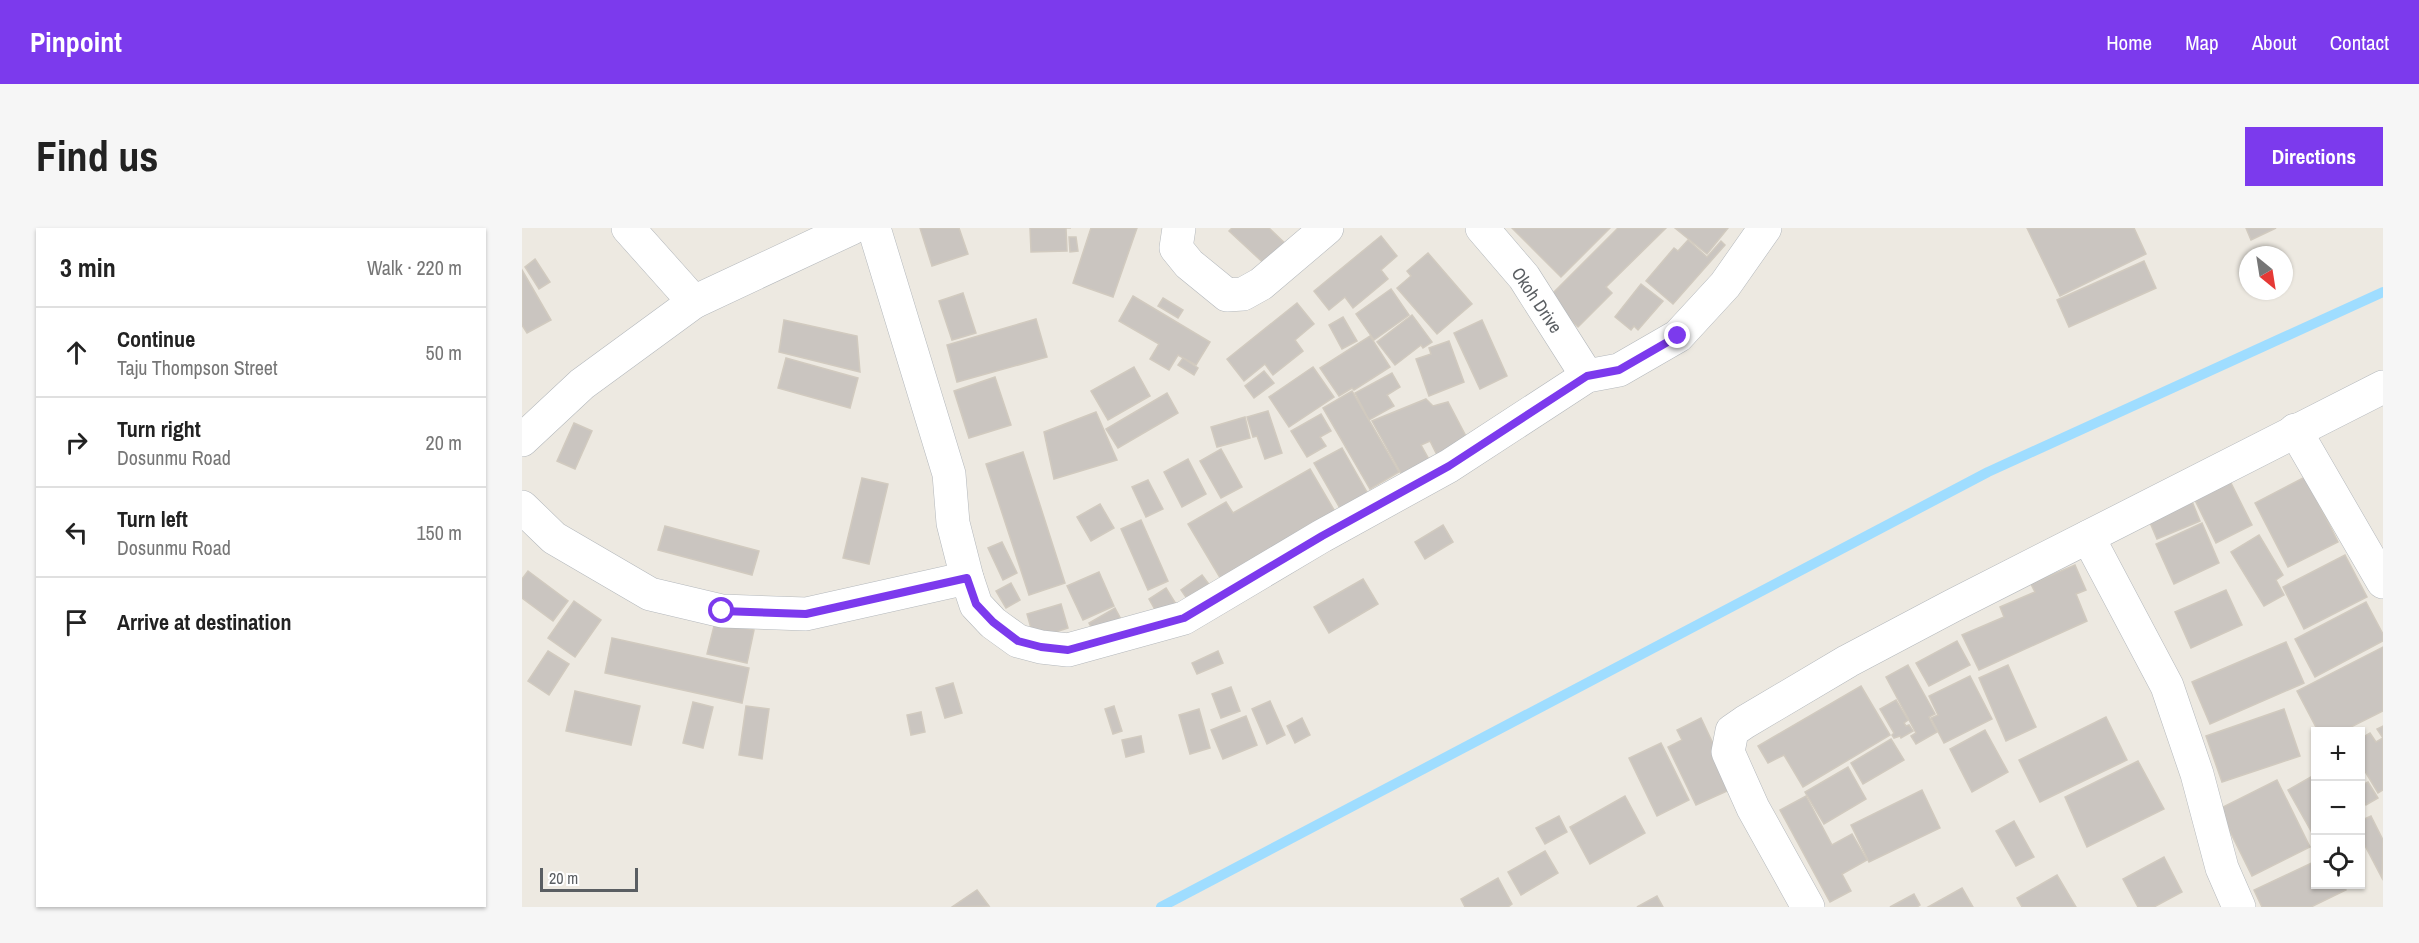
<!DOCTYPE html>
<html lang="en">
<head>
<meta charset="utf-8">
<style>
  body { margin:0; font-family:"Archivo Narrow",sans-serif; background:#f6f6f6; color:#222 }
  .controls { position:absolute; right:18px; bottom:18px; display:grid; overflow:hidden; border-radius:0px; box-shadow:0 2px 4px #0004 }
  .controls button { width:54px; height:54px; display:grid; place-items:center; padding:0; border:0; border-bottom:2px solid #e0e0e0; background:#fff; color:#222; font:30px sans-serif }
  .compass { position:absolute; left:1717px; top:18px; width:54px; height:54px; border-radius:50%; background:#fff; box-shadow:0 2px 4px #0004; rotate:150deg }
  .scale { position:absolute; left:18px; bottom:15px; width:98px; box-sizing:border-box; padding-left:6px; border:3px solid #5a5e62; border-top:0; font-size:16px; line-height:21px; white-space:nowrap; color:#5a5e62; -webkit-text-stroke:4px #fff; paint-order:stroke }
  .stop { position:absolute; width:18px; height:18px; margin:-14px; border:4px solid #7c3aed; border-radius:50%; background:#fff }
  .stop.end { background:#7c3aed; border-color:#fff; box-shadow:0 2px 6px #0008 }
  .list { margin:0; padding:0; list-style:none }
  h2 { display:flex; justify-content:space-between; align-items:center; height:78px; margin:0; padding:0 24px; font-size:26px }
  h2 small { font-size:20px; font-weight:400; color:#767676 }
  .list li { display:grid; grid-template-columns:39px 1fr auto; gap:18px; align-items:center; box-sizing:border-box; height:90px; padding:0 24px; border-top:2px solid #e0e0e0 }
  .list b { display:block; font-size:22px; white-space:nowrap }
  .list p { margin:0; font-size:20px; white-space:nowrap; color:#767676 }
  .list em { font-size:20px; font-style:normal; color:#767676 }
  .icon { flex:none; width:33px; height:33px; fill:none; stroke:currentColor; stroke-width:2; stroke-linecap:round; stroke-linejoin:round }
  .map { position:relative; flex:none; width:1861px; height:679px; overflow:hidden; border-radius:0px }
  header { display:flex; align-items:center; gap:36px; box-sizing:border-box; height:84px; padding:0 30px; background:#7c3aed; color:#fff }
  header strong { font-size:28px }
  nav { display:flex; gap:33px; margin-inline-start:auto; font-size:21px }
  .intro { display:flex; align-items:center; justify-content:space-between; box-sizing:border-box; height:144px; padding:0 36px }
  h1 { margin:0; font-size:42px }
  .button { padding:15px 27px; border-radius:0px; background:#7c3aed; color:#fff; font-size:21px; font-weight:700 }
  main { display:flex; gap:36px; padding:0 36px }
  aside { flex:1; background:#fff; border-radius:0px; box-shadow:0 2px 4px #0004 }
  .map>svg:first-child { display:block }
</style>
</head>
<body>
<header>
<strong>Pinpoint</strong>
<nav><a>Home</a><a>Map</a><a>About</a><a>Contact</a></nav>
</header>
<div class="intro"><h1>Find us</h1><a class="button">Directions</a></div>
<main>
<aside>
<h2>3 min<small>Walk · 220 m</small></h2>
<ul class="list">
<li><svg class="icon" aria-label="ahead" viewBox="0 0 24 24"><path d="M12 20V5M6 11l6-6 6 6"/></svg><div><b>Continue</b><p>Taju Thompson Street</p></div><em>50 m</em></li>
<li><svg class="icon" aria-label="right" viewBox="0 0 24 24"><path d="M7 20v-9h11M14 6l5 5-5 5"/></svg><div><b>Turn right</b><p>Dosunmu Road</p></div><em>20 m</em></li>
<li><svg class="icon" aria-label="left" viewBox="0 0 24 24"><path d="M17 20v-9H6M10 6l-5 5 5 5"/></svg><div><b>Turn left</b><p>Dosunmu Road</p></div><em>150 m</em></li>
<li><svg class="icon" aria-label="arrive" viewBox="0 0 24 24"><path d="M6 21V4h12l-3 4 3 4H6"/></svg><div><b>Arrive at destination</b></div></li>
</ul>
</aside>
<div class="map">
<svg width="1861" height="679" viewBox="0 0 1861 679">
  <rect width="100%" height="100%" fill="#ede9e1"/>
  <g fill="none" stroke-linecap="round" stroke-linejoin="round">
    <path stroke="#9fddff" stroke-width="10" d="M639 679 1466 244 1861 64"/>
  </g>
  <g fill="#cac5c0" stroke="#d1cabf" stroke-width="1.5">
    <path d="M398 0H437L446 26 410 38Z"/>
    <path d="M508 0H549H544L545 23 509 24Z"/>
    <path d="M569 0H615L591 69 551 55Z"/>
    <path d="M710 0H747L768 20 748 41 707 3Z"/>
    <path d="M990 0H1088L1039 49Z"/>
    <path d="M1096 0H1144L1084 59 1090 65 1056 99 1026 70Z"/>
    <path d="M1153 0H1206L1185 26Z"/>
    <path d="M1505 0H1612L1624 26 1538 68Z"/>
    <path d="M1724 0H1754L1729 12Z"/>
    <path d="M859 8 875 28 859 42 866 51 831 80 823 69 807 82 792 63Z"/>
    <path d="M547 9H554L556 23 548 24Z"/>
    <path d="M1166 12 1185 29 1199 13 1203 17 1151 76 1124 53 1152 20 1156 23Z"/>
    <path d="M906 25 950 76 915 106 875 60 889 48 885 43Z"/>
    <path d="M13 31 28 54 17 61 3 39Z"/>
    <path d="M1622 33 1634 60 1547 99 1535 72Z"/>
    <path d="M0 42 29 92 5 105 0 97Z"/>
    <path d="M1119 56 1141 73 1116 102 1112 98 1109 102 1093 89Z"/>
    <path d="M869 61 887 87 852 112 834 86Z"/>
    <path d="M441 65 454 105 430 112 417 73Z"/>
    <path d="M611 68 688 114 674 137 656 127 647 142 628 131 637 116 597 93Z"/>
    <path d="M641 70 661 82 656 90 636 78Z"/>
    <path d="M775 75 792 96 773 112 781 123 751 147 743 136 722 153 705 131Z"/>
    <path d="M890 87 910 114 901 120 899 117 873 137 855 114Z"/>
    <path d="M821 89 835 113 820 121 807 97Z"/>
    <path d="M514 91 525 129 435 154 425 117Z"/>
    <path d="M262 92 335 108 338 144 257 124Z"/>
    <path d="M960 92 985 148 958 161 932 105Z"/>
    <path d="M848 108 868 139 832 162 830 160 817 168 798 140Z"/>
    <path d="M927 113 942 154 907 168 894 131 909 126 907 120Z"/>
    <path d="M264 130 336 150 328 180 256 160Z"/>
    <path d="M661 130 676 140 672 147 656 137Z"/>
    <path d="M612 139 628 168 586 192 569 163Z"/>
    <path d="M791 139 812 169 767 199 747 169Z"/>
    <path d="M742 143 752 155 732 170 723 158Z"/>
    <path d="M870 145 878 159 865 167 872 178 847 192 833 165Z"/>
    <path d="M473 149 489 197 447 210 432 163Z"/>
    <path d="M830 163 877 244 848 261 801 180Z"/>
    <path d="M645 165 656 185 596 220 584 201Z"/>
    <path d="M904 171 911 178 926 174 947 214 917 231 908 213 899 217 909 235 881 249 850 193Z"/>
    <path d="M746 183 760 225 743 231 735 208 731 209 725 189Z"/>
    <path d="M574 184 595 232 532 251 522 204Z"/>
    <path d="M799 186 809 203 798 209 804 218 785 229 769 203Z"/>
    <path d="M723 189 728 210 695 219 689 199Z"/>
    <path d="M52 195 70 203 53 241 35 233Z"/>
    <path d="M820 220 846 266 819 282 792 235Z"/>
    <path d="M699 221 720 259 699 270 678 233Z"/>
    <path d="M501 224 543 355 507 367 464 236Z"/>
    <path d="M666 231 684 266 660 279 642 244Z"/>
    <path d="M788 241 815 287 700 353 666 296 704 274 711 285Z"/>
    <path d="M1783 249 1816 314 1766 339 1733 275Z"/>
    <path d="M340 250 366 256 347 336 321 330Z"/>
    <path d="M1707 251 1730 297 1694 315 1671 268Z"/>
    <path d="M626 252 641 281 624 289 610 259Z"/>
    <path d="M1669 271 1678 293 1635 311 1626 290Z"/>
    <path d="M578 276 592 300 569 313 555 289Z"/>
    <path d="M619 292 646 353 626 362 599 301Z"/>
    <path d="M1680 295 1697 335 1652 356 1634 316Z"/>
    <path d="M921 297 931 314 903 331 893 314Z"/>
    <path d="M143 298 237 323 230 347 136 322Z"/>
    <path d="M1737 307 1761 347 1754 352 1762 367 1742 378 1709 324Z"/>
    <path d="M480 314 495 345 481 352 466 320Z"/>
    <path d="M1823 327 1845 369 1782 401 1761 359Z"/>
    <path d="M1553 337 1564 362 1554 366 1565 393 1457 442 1440 407 1482 389 1478 379 1513 364 1509 356Z"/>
    <path d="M6 343 46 373 31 393 0 370V351Z"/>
    <path d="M577 344 592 378 561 392 545 358Z"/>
    <path d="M680 347 692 363 670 378 659 362Z"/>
    <path d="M841 351 856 376 807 405 792 379Z"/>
    <path d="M489 355 498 372 484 380 474 363Z"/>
    <path d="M644 360 654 376 636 387 627 371Z"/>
    <path d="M1704 362 1720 397 1669 420 1653 384Z"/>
    <path d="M52 373 79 392 53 429 26 410Z"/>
    <path d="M1844 374 1861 406V413L1793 449 1773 411Z"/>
    <path d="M539 376 546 400 512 411 505 386Z"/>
    <path d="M593 380 601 395 575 410 567 395Z"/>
    <path d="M193 394 232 402 225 435 185 426Z"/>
    <path d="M90 410 227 440 220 475 83 445Z"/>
    <path d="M1435 413 1448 437 1407 458 1394 435Z"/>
    <path d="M1764 414 1782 455 1688 496 1670 454Z"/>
    <path d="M1861 419V483L1821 503H1796L1775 463Z"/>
    <path d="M26 423 47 436 27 467 6 453Z"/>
    <path d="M696 423 701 435 675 446 670 435Z"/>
    <path d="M1386 437 1413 486 1407 489 1415 504 1394 516 1389 508 1394 505 1364 449Z"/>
    <path d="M1486 437 1514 499 1484 513 1457 450Z"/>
    <path d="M1448 448 1470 491 1422 515 1409 490 1416 487 1407 468Z"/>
    <path d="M431 455 440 485 423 490 414 460Z"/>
    <path d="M1339 458 1368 507 1281 559 1262 527 1246 535 1236 518Z"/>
    <path d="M709 459 718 483 699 490 690 466Z"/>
    <path d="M53 463 118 478 109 517 44 503Z"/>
    <path d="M1374 472 1386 492 1382 495 1384 498 1387 497 1391 503 1379 510 1378 508 1372 510 1370 507 1372 505 1358 481Z"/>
    <path d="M748 473 763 507 745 516 730 481Z"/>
    <path d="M171 474 191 479 181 520 161 515Z"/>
    <path d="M224 478 247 481 240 531 217 527Z"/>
    <path d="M592 478 600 503 591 506 583 481Z"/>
    <path d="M677 481 688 520 668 526 657 487Z"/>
    <path d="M1762 481 1778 528 1700 554 1684 508Z"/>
    <path d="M399 484 403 504 389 507 385 487Z"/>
    <path d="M724 488 735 517 701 531 689 502Z"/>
    <path d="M1584 489 1605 532 1518 574 1497 532Z"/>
    <path d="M780 490 788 507 773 515 765 498Z"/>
    <path d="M1179 490 1212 560 1174 577 1146 519 1160 512 1155 502Z"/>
    <path d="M1861 498V562L1856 565 1838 535V511L1848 505 1854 514 1861 510 1855 501Z"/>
    <path d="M1463 502 1486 544 1450 564 1428 521Z"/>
    <path d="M619 508 622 524 604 529 600 512Z"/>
    <path d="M1369 511 1382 532 1341 556 1329 535Z"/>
    <path d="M1139 515 1167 572 1135 588 1107 530Z"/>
    <path d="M1616 533 1642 581 1565 619 1543 569Z"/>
    <path d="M1326 539 1344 571 1302 596 1283 564Z"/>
    <path d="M1794 546V612L1766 562Z"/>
    <path d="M1755 552 1788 619 1730 648 1697 581Z"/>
    <path d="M1846 554 1856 570 1844 577 1838 567V558Z"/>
    <path d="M1400 562 1418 600 1347 634 1329 597Z"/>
    <path d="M1103 568 1123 605 1068 636 1048 599Z"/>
    <path d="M1284 568 1310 617 1330 606 1345 632 1320 646 1329 663 1308 674 1258 582Z"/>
    <path d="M1037 588 1045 604 1023 616 1014 600Z"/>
    <path d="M1849 588 1861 612 1860 650 1838 608V593Z"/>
    <path d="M1492 593 1512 629 1494 638 1474 603Z"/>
    <path d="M1023 623 1036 645 999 667 986 644Z"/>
    <path d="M1642 629 1660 664 1632 679H1616L1601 651Z"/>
    <path d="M1794 633V656H1821L1824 662 1789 679H1740L1732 662Z"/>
    <path d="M1535 647 1554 679H1500L1495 670Z"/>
    <path d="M976 650 990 676 986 679H943L939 671Z"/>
    <path d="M1440 660 1451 679H1406Z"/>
    <path d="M455 662 467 678 430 679Z"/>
    <path d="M1392 666 1398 677 1395 679H1368Z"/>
    <path d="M1135 668 1141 679H1115Z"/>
  </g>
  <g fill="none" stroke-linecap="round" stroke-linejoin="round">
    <g stroke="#b4b8bc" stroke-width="34">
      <g id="minor">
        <path d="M106 0 172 74"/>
        <path d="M352 0 427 246 431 295 445 350 454 377 471 395 496 413 519 419 546 422 662 390 800 308 927 238 1065 148 1097 142 1156 108 1203 57 1243 0"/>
        <path d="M657 0 654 20 667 36 705 67 721 66 739 56 805 0"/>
        <path d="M960 0 1002 49 1065 148"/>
        <path d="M1773 202 1861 354"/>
        <path d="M0 212 60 156 172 74 330 0"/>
        <path d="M0 279 32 310 128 366 200 383 284 386 445 350"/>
        <path d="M1566 309 1645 458 1675 546 1700 640 1717 679"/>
        <path d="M1286 679 1231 580 1206 524 1210 503 1223 494 1326 433 1430 378 1861 159"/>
      </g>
    </g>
    <use href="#minor" stroke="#fff" stroke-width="33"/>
  </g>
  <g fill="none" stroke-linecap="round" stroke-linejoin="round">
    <path stroke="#7c3aed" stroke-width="8" d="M200 383 284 386 445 350 454 376 471 394 496 413 519 419 546 422 662 390 800 308 927 238 1065 148 1097 142 1156 108"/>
  </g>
  <g text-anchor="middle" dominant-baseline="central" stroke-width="5" stroke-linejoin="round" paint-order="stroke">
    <g font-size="18" fill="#5a5e62" stroke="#fff">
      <text transform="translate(1015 72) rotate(56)">Okoh Drive</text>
    </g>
  </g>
</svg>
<div class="controls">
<button>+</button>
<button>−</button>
<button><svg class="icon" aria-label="locate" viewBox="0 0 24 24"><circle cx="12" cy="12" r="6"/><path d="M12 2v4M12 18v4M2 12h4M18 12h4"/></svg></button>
</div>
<svg class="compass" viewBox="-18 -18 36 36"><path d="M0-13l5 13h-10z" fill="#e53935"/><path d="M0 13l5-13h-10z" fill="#767676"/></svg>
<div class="scale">20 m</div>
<div class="stop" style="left:200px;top:383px"></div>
<div class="stop end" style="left:1156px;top:108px"></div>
</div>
</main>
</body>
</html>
